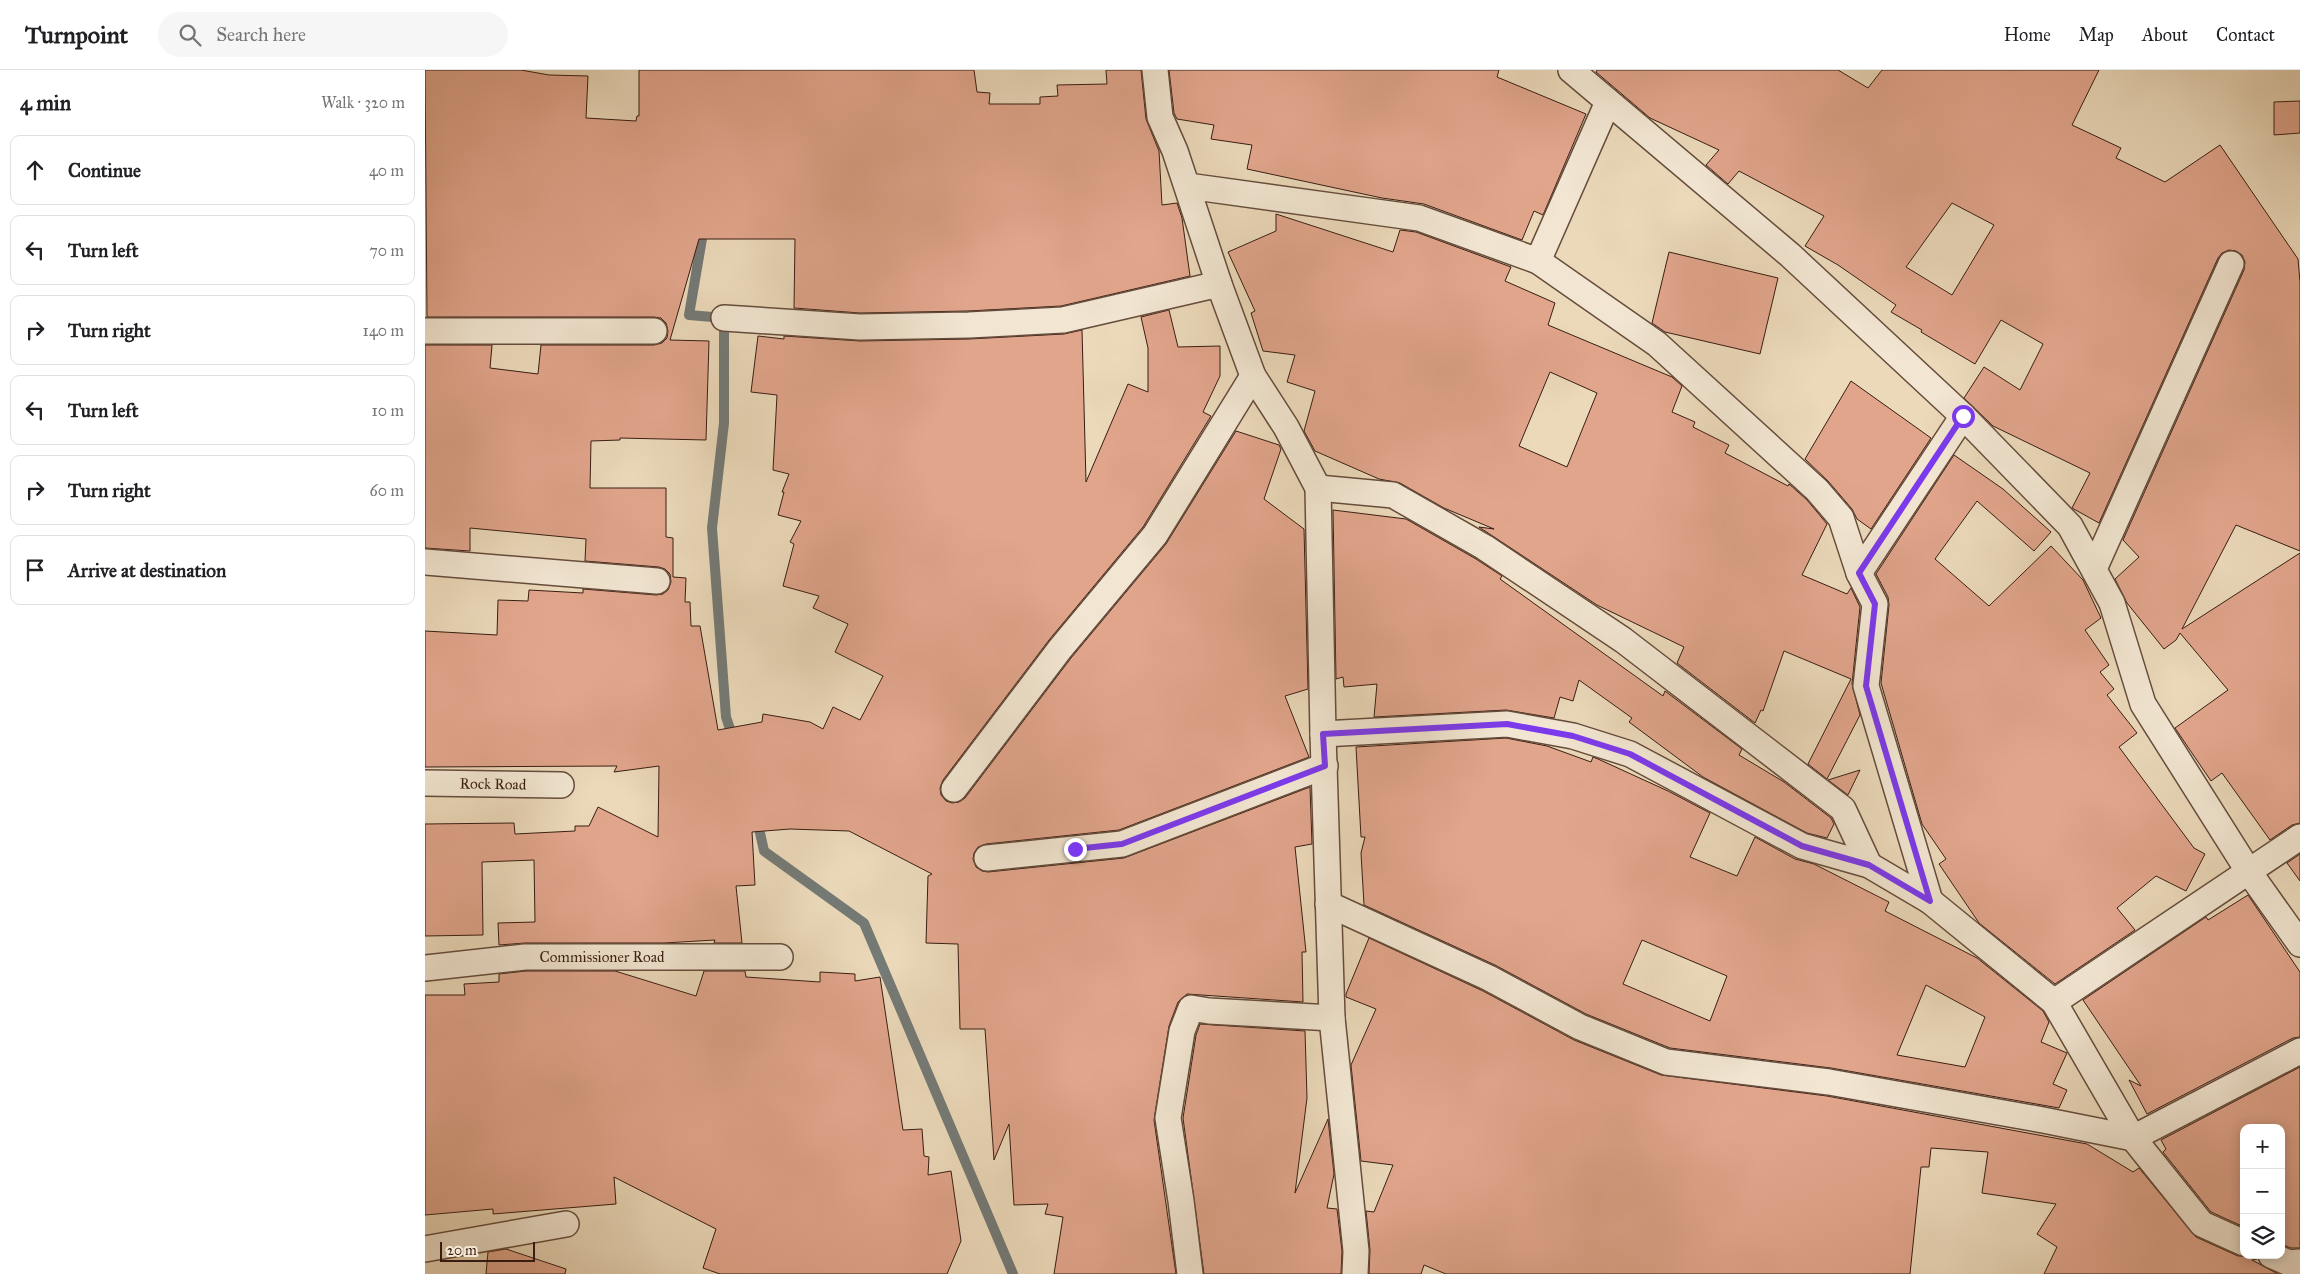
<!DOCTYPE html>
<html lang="en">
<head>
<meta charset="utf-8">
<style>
  body { margin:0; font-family:"IM FELL Great Primer",serif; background:#f6f6f6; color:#202124 }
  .controls { position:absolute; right:15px; bottom:15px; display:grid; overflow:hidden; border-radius:10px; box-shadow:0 2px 12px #0003 }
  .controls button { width:45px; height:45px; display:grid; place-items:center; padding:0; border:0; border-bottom:1px solid #e0e0e0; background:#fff; color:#202124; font:25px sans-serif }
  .scale { position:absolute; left:15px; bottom:12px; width:95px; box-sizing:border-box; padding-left:5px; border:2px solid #391d12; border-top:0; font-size:14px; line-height:18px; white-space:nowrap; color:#391d12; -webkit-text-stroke:4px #f2e6d2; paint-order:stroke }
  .stop { position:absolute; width:15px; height:15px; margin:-11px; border:4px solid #7c3aed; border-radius:50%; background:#fff }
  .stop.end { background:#7c3aed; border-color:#fff; box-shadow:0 1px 5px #0008 }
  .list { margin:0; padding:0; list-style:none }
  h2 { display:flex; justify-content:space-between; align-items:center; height:65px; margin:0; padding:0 20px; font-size:21px }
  h2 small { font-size:16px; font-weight:400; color:#757577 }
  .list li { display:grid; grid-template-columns:32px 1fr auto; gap:15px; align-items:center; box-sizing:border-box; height:70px; margin:0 10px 10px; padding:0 10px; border:1px solid #e0e0e0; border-radius:10px }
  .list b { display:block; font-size:19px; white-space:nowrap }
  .list em { font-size:16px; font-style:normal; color:#757577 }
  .icon { flex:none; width:28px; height:28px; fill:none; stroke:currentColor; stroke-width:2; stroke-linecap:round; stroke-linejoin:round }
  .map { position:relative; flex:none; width:1875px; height:1204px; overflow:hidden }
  header { display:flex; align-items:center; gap:30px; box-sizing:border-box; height:70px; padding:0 25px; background:#fff; border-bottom:1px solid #e0e0e0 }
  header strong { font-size:24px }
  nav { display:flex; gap:28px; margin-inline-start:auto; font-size:18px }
  .search { width:350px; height:45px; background:#f6f6f6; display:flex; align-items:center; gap:12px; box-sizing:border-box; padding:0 18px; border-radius:28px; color:#757577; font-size:19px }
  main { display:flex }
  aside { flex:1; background:#fff }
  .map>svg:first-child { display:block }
</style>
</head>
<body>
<header>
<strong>Turnpoint</strong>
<div class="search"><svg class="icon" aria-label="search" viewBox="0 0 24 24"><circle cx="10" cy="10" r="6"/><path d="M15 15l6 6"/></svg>Search here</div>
<nav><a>Home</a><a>Map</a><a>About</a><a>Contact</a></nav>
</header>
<main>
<aside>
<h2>4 min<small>Walk · 320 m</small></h2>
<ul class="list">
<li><svg class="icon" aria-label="ahead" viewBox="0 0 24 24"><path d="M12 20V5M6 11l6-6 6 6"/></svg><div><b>Continue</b></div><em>40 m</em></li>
<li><svg class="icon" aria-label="left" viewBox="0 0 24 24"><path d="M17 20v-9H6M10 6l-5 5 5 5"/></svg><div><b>Turn left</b></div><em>70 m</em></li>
<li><svg class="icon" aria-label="right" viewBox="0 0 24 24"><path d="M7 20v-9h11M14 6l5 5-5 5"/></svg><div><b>Turn right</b></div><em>140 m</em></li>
<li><svg class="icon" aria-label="left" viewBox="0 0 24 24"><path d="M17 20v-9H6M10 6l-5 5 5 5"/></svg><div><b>Turn left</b></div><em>10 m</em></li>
<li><svg class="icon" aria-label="right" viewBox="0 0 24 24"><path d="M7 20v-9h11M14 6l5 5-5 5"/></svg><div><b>Turn right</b></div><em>60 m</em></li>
<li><svg class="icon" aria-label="arrive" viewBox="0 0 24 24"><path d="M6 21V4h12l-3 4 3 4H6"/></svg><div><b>Arrive at destination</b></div></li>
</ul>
</aside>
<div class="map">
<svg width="1875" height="1204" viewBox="0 0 1875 1204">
  <rect width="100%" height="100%" fill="#ebd9ba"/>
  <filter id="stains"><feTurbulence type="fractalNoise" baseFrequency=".004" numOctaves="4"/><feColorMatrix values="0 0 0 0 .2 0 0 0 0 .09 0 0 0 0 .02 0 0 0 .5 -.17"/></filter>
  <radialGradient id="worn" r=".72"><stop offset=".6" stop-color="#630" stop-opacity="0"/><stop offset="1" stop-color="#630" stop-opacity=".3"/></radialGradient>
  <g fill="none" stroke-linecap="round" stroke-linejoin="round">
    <g stroke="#747a76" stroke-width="10">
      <path d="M279 157 264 245 299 248V353L287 458 301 647 309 671"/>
      <path d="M332 749 339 781 439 853 588 1204"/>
    </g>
  </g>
  <g fill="#e1a58c" stroke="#391d12" fill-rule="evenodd">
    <path d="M0 0H96L124 5 163 6 161 48 211 51 212 46H214V0H549L552 22 565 23 564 34H615V27L633 26 632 15 682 14 681 0H716L721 49 734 81 737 135 752 133 757 148 765 206 636 236 543 241 435 243 369 238 370 169H274L245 270 284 271 281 370 195 368V370L166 371 165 418H241V467L248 468V507L261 508 260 532H265L266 556H275L293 660 337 652 338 644 385 652 398 659 408 637 435 650 458 606 410 582 423 554 388 538 394 526 358 516 369 474 365 472 376 451 353 445 359 422H357L364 404 348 400 352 325 326 322 333 266 359 269V266L435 271 544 269 639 264 657 260 661 412 703 314 723 322V278L716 247 744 240 753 277 795 276V306L778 342 786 346 718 457 624 570 518 710 515 718 516 725 521 731 527 733 534 732 540 728 646 588 741 474 811 361 854 375 856 379 839 429 879 459 883 619 860 626 884 687 694 760 561 774 553 777 549 783 548 789 551 797 557 801 563 802 699 788 885 717 887 774 870 777 881 882H877L878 932 762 924 753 932 744 956 729 1050 751 1204H629L638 1147 620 1144 623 1134 589 1135 584 1054 569 1090 560 959H535L533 874 501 873 503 806 507 804 424 761 365 759 327 762 330 815 311 816 317 873H289L290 870 239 873H100L74 875 73 853 110 852 109 790 57 792 58 865 0 866V754L89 753 90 764 150 761V756H164L173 737 233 767 234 696 189 702 192 696 0 697V561L72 565 73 530 103 531 104 520 158 523V519L231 525 238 524 243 520 246 512 245 504 240 499 234 497 160 491 161 469 45 458V481L0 478V275H67L65 298 113 304 116 275H229L237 273 242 268 243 261 241 253 236 248 229 247H2Z"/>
    <path d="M744 0H1074L1072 7 1161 44 1118 145 1109 141 1097 170 999 134 957 128 822 99 827 75 786 69 789 55 752 49 749 43Z"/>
    <path d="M1172 0H1413L1443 18 1457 0H1674L1647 55 1696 78 1691 88 1740 112 1795 75 1873 189 1875 212V481L1811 455 1757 559 1875 483V753L1867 755 1845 770 1797 703 1786 711 1750 658 1803 620 1755 563 1751 570 1739 579 1702 533 1690 509 1714 487 1698 470 1819 200 1820 192 1817 185 1811 181 1804 180 1797 183 1793 188 1674 453 1647 438 1665 403 1568 356 1539 328 1559 297 1595 320 1618 274 1576 250 1550 294 1496 262 1497 260 1466 242 1471 235 1413 195 1380 176 1399 146 1314 101 1303 114 1281 95 1294 80 1225 48 1171 2ZM1527 133 1569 155 1527 225 1481 197Z"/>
    <path d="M1875 31V63L1849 65V32Z"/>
    <path d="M851 144 968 182 975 160 991 162 1086 197 1080 211 1130 233 1123 255 1247 307 1257 316 1247 342 1270 352 1268 357 1304 375 1300 383 1363 416 1364 414 1382 430 1402 454 1377 505 1422 524 1426 518 1435 537 1427 614 1435 645 1402 709 1383 694 1426 609 1359 581 1338 641 1336 640 1330 653 1252 593 1259 577 1172 535 1054 457 1069 459 1019 438 975 413 954 409 890 381 879 361 890 321 862 312 870 285 838 281 826 243 830 241 803 182 851 161ZM1125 302 1172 323 1142 397 1094 376Z"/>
    <path d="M1244 182 1353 208 1335 284 1240 262 1227 253Z"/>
    <path d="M1426 311 1506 368 1446 459 1432 449 1427 439 1403 411 1380 389Z"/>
    <path d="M1529 385 1578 419 1626 462 1609 481 1552 431 1510 489 1564 536 1626 476 1658 510 1676 548 1660 560 1684 595 1675 602 1689 619 1682 625 1712 663 1694 677 1769 778 1780 784 1761 821 1731 806 1692 838 1710 860 1630 914 1554 853 1514 794 1521 789 1497 754 1456 613 1464 535 1463 527 1451 504Z"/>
    <path d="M908 440 981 449 1051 489 1077 506 1075 509 1238 626 1240 621 1317 679 1314 685 1359 712 1406 748 1409 754 1402 768 1382 763 1278 707 1204 652 1207 648 1154 610 1148 631 1135 627 1129 648 1081 640 949 647 952 614 919 617 918 607 911 609Z"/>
    <path d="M1081 668 1122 676 1166 692 1168 687 1173 689 1243 721 1285 743 1265 787 1312 806 1330 767 1370 789 1389 794 1464 832 1460 841 1552 888 1618 941 1624 952 1616 972 1642 983 1628 1014 1642 1020 1634 1038 1406 998 1245 978 1161 944 1070 895 939 835 936 783 940 767H936L931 677ZM1217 870 1302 906 1285 951 1198 914ZM1501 915 1560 947 1540 997 1472 985Z"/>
    <path d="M1435 700 1423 725 1403 710Z"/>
    <path d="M1875 784V811L1862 793Z"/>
    <path d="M1823 825 1875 902V967L1868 968 1722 1044 1704 1010 1716 1016 1658 930 1781 847 1783 850Z"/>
    <path d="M944 868 1058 921 1149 970 1236 1005 1402 1026 1662 1074 1708 1102 1714 1098 1771 1167 1813 1186 1832 1185V1189L1827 1190 1853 1204H1619L1632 1177 1612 1164 1631 1134 1557 1123 1563 1082 1506 1078 1504 1097H1496L1485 1204H1021L999 1195 996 1204H944L945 1180 941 1141 949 1142 968 1095 936 1091 926 995 951 939 921 927V924Z"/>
    <path d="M101 901H190L271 926 279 901H320L321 907 395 912V902L430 904V911L455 907 478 1060 497 1059 499 1086 504 1087 503 1105 526 1101 536 1171 522 1204H295L278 1198 291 1159 189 1107 191 1134 68 1144V1139L0 1145V925H40L39 914 74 912V904Z"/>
    <path d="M775 954 880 961 882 1028 870 1123 903 1049 909 1104 902 1138 912 1139 917 1181 916 1204H779L758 1048 771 965Z"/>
    <path d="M1875 997V1178H1866L1856 1174V1058H1819V1157L1786 1142 1738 1082 1741 1079 1736 1070Z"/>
    <path d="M81 1179 141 1199 140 1204H61L63 1182Z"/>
  </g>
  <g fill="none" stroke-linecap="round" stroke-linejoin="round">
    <g stroke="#664c3c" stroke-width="28">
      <g id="street">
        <path d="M730 0 735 47 750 81 794 214 828 306 861 357 893 418 898 664 907 948 931 1181 930 1204"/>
        <path d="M1146 0 1365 185 1538 346 1645 456 1687 533 1718 634 1824 802 1875 874"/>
        <path d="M763 116 994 148 1113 191 1232 274 1392 420 1416 448 1434 503 1450 534 1441 616 1505 831"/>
        <path d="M1113 191 1183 32"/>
        <path d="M299 248 435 257 544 255 638 250 794 214"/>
        <path d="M0 261H229"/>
        <path d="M893 418 968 425 1059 477 1198 570 1418 739 1444 795"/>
        <path d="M0 492 232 511"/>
        <path d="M1669 499 1806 194"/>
        <path d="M1434 503 1538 346"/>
        <path d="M898 664 1082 654 1148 666 1205 684 1377 776 1444 795 1505 831 1629 932 1708 1068 1777 1154 1819 1173"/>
        <path d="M0 713 136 715"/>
        <path d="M529 719 635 579 730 465 828 306"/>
        <path d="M562 788 697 774 900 696"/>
        <path d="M903 834 1064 908 1155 957 1241 992 1404 1012 1618 1050 1708 1068 1875 981"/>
        <path d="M0 898 100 887H355"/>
        <path d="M1629 932 1875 767"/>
        <path d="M0 1179 141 1154"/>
        <path d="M1846 1185 1864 1193 1875 1192"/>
        <path d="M765 1204 756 1131 743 1048 757 961 766 938 784 941 907 948"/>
      </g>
    </g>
    <use href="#street" stroke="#f2e6d2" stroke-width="25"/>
  </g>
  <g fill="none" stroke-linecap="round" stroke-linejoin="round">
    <path stroke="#7c3aed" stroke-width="6" d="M650 779 697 774 900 696 898 664 1082 654 1148 666 1205 684 1377 776 1444 795 1505 831 1441 616 1450 534 1434 503 1538 346"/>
  </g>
  <g text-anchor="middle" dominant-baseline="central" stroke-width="4.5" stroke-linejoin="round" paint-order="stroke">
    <g font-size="15" fill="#391d12" stroke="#f2e6d2">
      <text transform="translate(68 714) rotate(1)">Rock Road</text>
      <text x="177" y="887">Commissioner Road</text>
    </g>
  </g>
  <rect width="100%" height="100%" filter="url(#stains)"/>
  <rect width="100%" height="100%" fill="url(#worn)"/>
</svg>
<div class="controls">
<button>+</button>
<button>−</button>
<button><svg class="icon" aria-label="layers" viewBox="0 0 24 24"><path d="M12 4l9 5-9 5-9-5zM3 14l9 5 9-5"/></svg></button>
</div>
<div class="scale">20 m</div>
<div class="stop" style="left:1538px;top:346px"></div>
<div class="stop end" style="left:650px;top:779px"></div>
</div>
</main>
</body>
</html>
